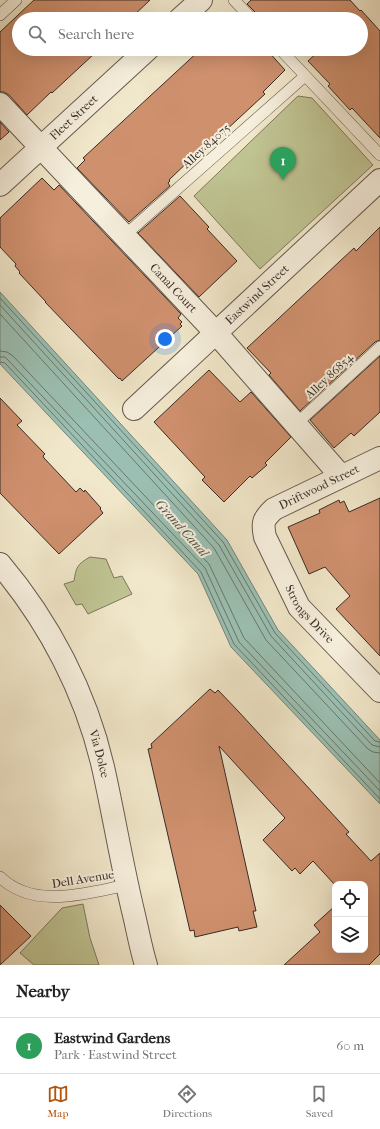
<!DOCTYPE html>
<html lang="en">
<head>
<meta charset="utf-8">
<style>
  body { margin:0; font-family:"IM FELL French Canon",serif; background:#f2f2f2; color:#222 }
  .controls { position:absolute; right:12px; bottom:12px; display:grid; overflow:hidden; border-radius:8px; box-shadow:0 4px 16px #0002 }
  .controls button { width:36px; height:36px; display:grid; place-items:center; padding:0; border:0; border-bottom:1px solid #e0e0e0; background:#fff; color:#222; font:20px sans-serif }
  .you { position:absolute; left:165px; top:339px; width:14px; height:14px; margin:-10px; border:3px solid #fff; border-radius:50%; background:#1a73e8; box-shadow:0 0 0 6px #1a73e833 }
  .badge { display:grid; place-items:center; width:26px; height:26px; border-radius:50%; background:#b45309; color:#fff; font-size:13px; font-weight:700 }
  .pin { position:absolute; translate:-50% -33px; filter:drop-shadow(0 1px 2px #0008) }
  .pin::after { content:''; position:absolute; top:21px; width:14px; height:12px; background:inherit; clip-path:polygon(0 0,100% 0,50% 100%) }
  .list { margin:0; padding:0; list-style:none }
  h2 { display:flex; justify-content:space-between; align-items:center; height:52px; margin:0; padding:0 16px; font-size:17px }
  h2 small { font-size:13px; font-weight:400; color:#767676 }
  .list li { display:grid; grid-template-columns:26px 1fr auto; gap:12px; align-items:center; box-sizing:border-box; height:56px; padding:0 16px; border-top:1px solid #e0e0e0 }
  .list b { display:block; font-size:15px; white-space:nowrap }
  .list p { margin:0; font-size:13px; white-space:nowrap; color:#767676 }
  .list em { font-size:13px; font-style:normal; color:#767676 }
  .icon { flex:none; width:22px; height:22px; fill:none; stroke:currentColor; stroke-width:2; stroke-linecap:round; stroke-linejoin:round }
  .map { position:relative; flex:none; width:380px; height:965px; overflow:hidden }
  .search { position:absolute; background:#fff; box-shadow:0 4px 16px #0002; left:12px; right:12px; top:12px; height:44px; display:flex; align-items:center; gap:10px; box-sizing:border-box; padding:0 14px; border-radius:22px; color:#767676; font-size:15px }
  .sheet { height:108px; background:#fff }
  nav { display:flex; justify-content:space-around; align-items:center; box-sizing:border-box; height:56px; border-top:1px solid #e0e0e0; background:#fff; font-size:11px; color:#767676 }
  nav a { display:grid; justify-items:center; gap:2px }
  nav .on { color:#b45309 }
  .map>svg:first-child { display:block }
</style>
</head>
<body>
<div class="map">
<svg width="380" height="965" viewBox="0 0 380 965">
  <rect width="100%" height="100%" fill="#f1e7ca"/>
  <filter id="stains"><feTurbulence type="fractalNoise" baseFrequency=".005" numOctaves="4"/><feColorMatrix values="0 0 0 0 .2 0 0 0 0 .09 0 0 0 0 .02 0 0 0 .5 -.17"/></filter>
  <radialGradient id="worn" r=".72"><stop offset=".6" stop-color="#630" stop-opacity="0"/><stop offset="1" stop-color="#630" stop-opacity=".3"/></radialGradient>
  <g fill="#c0c493" stroke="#7c785c">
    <path d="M298 96 312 98 373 165 260 269 194 196Z"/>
    <path d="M90 557 106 559 114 578 122 576 132 594 88 614 82 604 76 605 64 584 74 581C76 568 77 564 90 557Z"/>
    <path d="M83 904 90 938 99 965H34L20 953 62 908Z"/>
  </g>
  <path fill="#9bc0b3" stroke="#73847b" d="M0 292 227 540 278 630 380 740V804L231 647 198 574 0 364Z"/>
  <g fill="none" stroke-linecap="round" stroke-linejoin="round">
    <g stroke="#6a766c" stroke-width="1">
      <path d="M0 298 223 542 275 633 375 741 380 742"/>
      <path d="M0 305 219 545 271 636 372 745 380 747"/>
      <path d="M0 314 214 548 266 640 368 749 373 752 380 753"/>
      <path d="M0 351 7 352 13 356 209 564 244 638 380 783"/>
      <path d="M0 357H5L8 360 205 568 239 642 380 791"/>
      <path d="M0 362 5 363 201 572 234 644 380 799"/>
    </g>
  </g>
  <g fill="#cf906e" stroke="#382b26">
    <path d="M34 0H150L130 19H19V49H91L95 53 52 93 51 92 27 115 9 95 4 92H0V32Z"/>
    <path d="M251 0H350L360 11 361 10 380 31V138L352 108 350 110 328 86 330 84 308 61 321 49H361V19H259L257 14 247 4Z"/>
    <path d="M201 49H266L285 70 263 92 265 94 197 157 195 155 169 180 170 181 168 183 170 186 129 222 77 168 85 160 83 158Z"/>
    <path d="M0 122 9 132 0 140Z"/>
    <path d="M42 178 54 190 59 185 181 314 178 318 182 322 180 324 182 326 122 381 120 378 119 379 45 302H46L19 273 20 272 15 266 16 264 0 247V218Z"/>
    <path d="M180 196 209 227 207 229 237 261 199 297 138 233Z"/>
    <path d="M380 227V340L375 342 300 411 269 375 271 373 247 348 354 248 356 251Z"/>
    <path d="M380 356V412L354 436 351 433 334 448 310 420Z"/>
    <path d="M209 370 240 402 251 392 291 437 265 463 267 465 252 478 250 476 224 502 202 480 205 477 154 422Z"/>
    <path d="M0 398 22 421 17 425 45 454 43 456 44 458 76 492 80 488 84 492 85 490 101 508 100 509 103 513 59 554 0 493Z"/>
    <path d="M380 498V656L336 609 350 596 325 567 309 574 288 527 320 513 319 510 339 500 340 503 344 501 349 512Z"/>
    <path d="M210 689 215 693 218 690 239 712 349 832 346 834 371 861 380 853V954L369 965H284L320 932 314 925 335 906V950H365V884L335 885 313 861 300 874 295 868 292 871 263 840 285 818 219 746 256 911H253L257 927 239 931 238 927 195 937 194 930 190 931 148 749 152 748 151 744Z"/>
    <path d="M0 905 31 936 0 965Z"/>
  </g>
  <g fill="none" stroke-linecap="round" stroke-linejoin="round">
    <g stroke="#665a4f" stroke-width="12">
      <g id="service">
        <path d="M234 0 252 19"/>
        <path d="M0 15 16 0"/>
        <path d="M280 49 380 155"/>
        <path d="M124 236 305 76"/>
        <path d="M296 424 380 347"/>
        <path d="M0 877C34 910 86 893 127 885"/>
      </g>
    </g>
    <g stroke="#665a4f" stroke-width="24">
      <g id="minor">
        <path d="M180 19 201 0"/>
        <path id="s1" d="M0 104 216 333 341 476"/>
        <path id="s2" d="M0 185 148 49"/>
        <path id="s3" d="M134 409 380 180"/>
        <path id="s4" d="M380 458 274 509C263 519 262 523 265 537L299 607 380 691"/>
      </g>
    </g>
    <g stroke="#665a4f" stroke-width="24">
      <g id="tertiary">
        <path id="s5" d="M0 564C49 622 86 693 103 767 114 816 122 866 134 915 138 932 141 949 146 965"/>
      </g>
    </g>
    <use href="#service" stroke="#f6efdd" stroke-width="11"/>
    <use href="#minor" stroke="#f6efdd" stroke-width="22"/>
    <use href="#tertiary" stroke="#f6efdd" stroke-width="22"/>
  </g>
  <g text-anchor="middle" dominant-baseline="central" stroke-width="4" stroke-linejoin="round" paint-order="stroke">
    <g font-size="12" fill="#382b26" stroke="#f6efdd">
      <text stroke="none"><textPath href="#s2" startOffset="100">Fleet Street</textPath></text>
      <text transform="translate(206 146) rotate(-42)">Alley 84075</text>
      <text stroke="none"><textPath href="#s1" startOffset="253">Canal Court</textPath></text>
      <text stroke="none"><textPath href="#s3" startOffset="168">Eastwind Street</textPath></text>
      <text transform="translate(329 376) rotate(-43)">Alley 86854</text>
      <text transform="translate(319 487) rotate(-26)">Driftwood Street</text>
      <text stroke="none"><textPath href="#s4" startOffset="239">Strongs Drive</textPath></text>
      <text stroke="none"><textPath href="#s5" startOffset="216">Via Dolce</textPath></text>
      <text transform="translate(83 879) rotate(-9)">Dell Avenue</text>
    </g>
    <g font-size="13" font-style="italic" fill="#515049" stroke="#f6efdd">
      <text transform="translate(182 528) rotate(48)">Grand Canal</text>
    </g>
  </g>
  <rect width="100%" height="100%" filter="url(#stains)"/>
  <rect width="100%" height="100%" fill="url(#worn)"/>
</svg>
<div class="controls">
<button><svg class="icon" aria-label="locate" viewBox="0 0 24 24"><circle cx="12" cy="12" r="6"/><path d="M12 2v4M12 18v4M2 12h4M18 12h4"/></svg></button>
<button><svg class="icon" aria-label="layers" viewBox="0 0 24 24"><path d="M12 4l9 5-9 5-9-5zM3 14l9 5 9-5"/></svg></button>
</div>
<div class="you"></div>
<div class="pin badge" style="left:283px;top:180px;background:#2e9e5b">1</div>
<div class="search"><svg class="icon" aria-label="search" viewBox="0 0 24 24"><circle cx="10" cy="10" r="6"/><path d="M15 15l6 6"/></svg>Search here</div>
</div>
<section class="sheet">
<h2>Nearby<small></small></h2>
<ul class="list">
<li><span class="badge" style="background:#2e9e5b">1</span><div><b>Eastwind Gardens</b><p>Park · Eastwind Street</p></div><em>60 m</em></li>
</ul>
</section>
<nav>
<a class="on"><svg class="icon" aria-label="map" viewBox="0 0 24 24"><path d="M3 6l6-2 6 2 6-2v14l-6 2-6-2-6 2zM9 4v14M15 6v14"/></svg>Map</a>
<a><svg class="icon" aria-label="directions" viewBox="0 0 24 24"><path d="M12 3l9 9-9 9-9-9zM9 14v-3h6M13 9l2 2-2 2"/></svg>Directions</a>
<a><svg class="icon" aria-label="saved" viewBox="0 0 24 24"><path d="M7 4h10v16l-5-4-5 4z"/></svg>Saved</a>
</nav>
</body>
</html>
